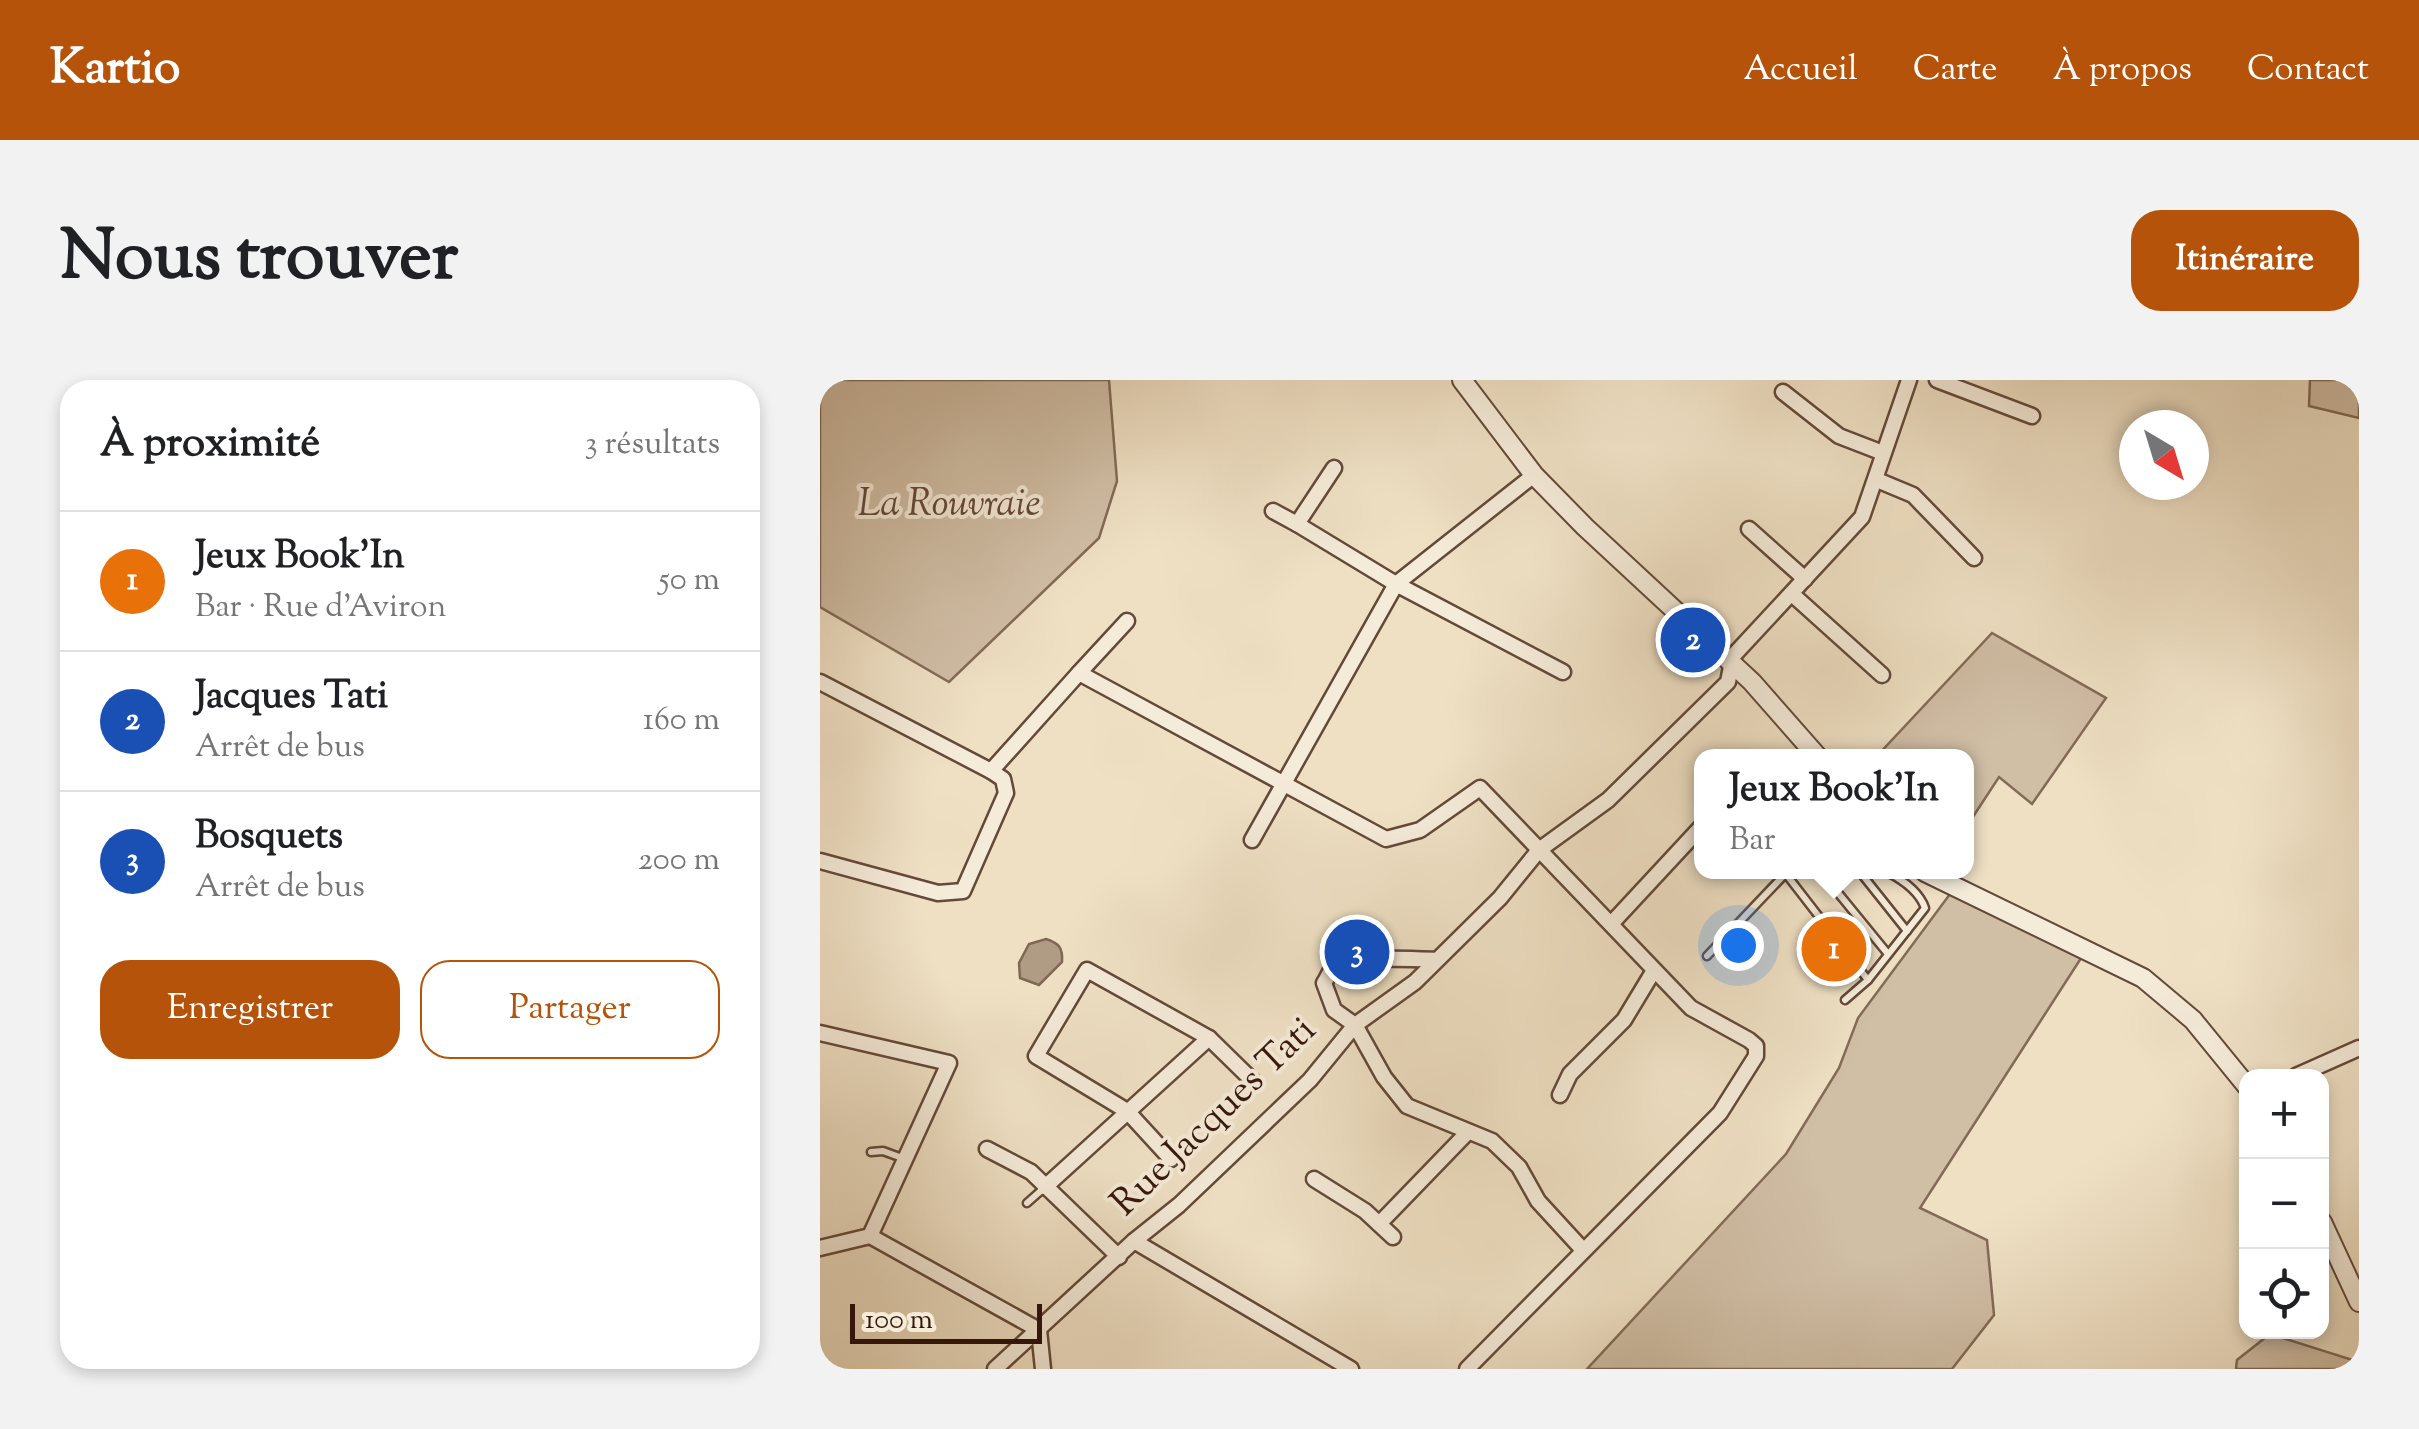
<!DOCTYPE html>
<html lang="fr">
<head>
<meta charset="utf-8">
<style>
  body { margin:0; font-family:"Sorts Mill Goudy",serif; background:#f2f2f2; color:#202124 }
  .controls { position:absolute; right:30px; bottom:30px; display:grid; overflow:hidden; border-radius:20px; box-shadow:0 5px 15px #0003 }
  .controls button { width:90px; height:90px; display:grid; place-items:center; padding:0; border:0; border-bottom:2px solid #e0e0e0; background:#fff; color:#202124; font:50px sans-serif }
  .compass { position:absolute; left:1299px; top:30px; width:90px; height:90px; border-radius:50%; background:#fff; box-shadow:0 5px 15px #0003; rotate:142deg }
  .scale { position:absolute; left:30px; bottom:25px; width:192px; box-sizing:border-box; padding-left:10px; border:5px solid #36170b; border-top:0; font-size:28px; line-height:35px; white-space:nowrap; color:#36170b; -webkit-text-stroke:8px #f5ebd9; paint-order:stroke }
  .you { position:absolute; left:918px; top:565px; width:35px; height:35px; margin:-25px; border:8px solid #fff; border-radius:50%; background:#1a73e8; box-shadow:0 0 0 15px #1a73e833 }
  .badge { display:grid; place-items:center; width:65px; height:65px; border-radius:50%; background:#b45309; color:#fff; font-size:32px; font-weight:700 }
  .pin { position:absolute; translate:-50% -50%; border:5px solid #fff; box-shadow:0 2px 10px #0006 }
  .popup { position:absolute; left:874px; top:369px; width:280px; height:130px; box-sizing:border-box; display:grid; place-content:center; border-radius:20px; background:#fff; filter:drop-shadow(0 2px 8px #0005); font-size:32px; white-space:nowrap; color:#757577 }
  .popup b { font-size:38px; color:#202124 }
  .popup::after { content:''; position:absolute; left:50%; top:100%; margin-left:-20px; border:20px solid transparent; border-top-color:#fff }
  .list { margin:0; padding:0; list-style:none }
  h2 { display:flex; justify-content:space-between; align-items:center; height:130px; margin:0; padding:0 40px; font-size:42px }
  h2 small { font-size:32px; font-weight:400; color:#757577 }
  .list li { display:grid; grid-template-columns:65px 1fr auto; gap:30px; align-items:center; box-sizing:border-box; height:140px; padding:0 40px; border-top:2px solid #e0e0e0 }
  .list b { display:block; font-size:38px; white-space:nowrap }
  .list p { margin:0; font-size:32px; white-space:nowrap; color:#757577 }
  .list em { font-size:32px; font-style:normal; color:#757577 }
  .actions { display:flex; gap:20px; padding:30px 40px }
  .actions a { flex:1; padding:22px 0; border:2px solid #b45309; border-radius:30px; text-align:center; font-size:35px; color:#b45309 }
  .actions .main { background:#b45309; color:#fff }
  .icon { flex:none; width:55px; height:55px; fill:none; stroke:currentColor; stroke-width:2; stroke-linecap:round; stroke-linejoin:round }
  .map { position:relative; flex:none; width:1539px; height:989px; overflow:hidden; border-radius:30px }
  header { display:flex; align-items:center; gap:60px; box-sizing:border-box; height:140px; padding:0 50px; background:#b45309; color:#fff }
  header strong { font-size:48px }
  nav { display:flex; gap:55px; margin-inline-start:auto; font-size:35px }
  .intro { display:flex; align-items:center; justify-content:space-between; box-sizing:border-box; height:240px; padding:0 60px }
  h1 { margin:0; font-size:70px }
  .button { padding:25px 45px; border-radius:30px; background:#b45309; color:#fff; font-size:35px; font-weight:700 }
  main { display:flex; gap:60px; padding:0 60px }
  aside { flex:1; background:#fff; border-radius:30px; box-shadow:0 5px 15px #0003 }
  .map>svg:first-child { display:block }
</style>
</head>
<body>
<header>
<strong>Kartio</strong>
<nav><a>Accueil</a><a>Carte</a><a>À propos</a><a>Contact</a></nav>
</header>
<div class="intro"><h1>Nous trouver</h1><a class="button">Itinéraire</a></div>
<main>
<aside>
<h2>À proximité<small>3 résultats</small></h2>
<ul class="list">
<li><span class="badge" style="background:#e8710a">1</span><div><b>Jeux Book'In</b><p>Bar · Rue d'Aviron</p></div><em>50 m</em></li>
<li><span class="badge" style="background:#1a4fb4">2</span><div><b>Jacques Tati</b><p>Arrêt de bus</p></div><em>160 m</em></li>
<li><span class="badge" style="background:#1a4fb4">3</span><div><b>Bosquets</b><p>Arrêt de bus</p></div><em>200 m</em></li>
</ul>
<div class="actions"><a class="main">Enregistrer</a><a>Partager</a></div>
</aside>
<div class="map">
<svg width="1539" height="989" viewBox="0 0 1539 989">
  <rect width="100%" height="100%" fill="#efe0c4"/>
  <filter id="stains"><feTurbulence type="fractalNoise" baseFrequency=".002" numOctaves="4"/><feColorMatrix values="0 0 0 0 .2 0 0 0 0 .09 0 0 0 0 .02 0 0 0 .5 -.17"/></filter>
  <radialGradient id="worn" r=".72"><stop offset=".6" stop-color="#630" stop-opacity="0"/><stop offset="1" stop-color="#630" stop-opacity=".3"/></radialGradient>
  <g fill="#d0bea5" stroke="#836a58" stroke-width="2.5">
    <path d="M0 0H289L297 101 279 158 129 302 0 227Z"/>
    <path d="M1490 0H1539V38L1489 26Z"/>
    <path d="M1172 253 1286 318 1212 424 1179 397 1147 446 1146 376H1057Z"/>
    <path d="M1130 514 1265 572 1100 828 1167 860 1174 935 1132 989H767L966 774 1019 688 1038 638Z"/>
    <path d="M1450 954 1539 982V989H1416L1417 980Z"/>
  </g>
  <path fill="#b09c85" stroke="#7f6754" stroke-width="2.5" d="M226 559C239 563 243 568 242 582L219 605 200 598 199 583 209 564Z"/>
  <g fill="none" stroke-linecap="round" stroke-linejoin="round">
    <g stroke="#644939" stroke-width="11">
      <g id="service">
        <path d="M1001 492 1068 574"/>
        <path d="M1040 492 1087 551"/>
        <path d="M966 494 1048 600"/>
        <path d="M887 576 967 492"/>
        <path d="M1025 620 1048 600 1105 528C1099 511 1083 500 1067 492"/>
        <path d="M51 772 63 771 85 779"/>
        <path d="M207 823 224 808"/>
      </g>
    </g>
    <g stroke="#644939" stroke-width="19">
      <g id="minor">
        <path d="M1117 0 1212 36"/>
        <path d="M963 12 1019 56 1063 73"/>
        <path d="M514 88 477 144 576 204 743 292"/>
        <path d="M1057 100 1093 115 1154 178"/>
        <path d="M453 131 477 144"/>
        <path d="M929 149 985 199"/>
        <path d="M972 214 1062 295"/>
        <path d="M259 293 307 241"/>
        <path d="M0 302 171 391 183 399 186 413 143 511 118 513 0 481"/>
        <path d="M171 391 259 293 566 459 600 450 660 408 871 628 929 660 936 666V676L900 733 647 989"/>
        <path d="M432 460 576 204 714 95"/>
        <path d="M791 544 882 446"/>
        <path d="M616 580C595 579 527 575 512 589 509 593 507 599 504 603L514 630 535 645 564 697 587 726 672 761 699 787 718 821 763 870"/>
        <path d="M0 653 129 683 50 856"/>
        <path d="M1476 696 1539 668"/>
        <path d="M740 715 750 694 804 640 833 592"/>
        <path d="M167 769 211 792 299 877"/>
        <path d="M351 779 307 731 216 676 267 590 389 658 434 702"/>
        <path d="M494 799 545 831 573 857"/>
        <path d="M225 807 389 658"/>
        <path d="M559 844 647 753"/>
        <path d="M314 861 531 989"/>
        <path d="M0 868 50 856 219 950 223 989"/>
        <path d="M175 989 314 861 359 825 490 700 535 645 595 602 680 518 719 470 788 420 908 302 913 276 1042 137 1089 0"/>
      </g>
    </g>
    <g stroke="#644939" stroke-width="22">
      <g id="tertiary">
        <path d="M642 0 714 95 765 147 932 302 997 376"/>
        <path d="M1105 492 1323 598 1373 640 1426 705"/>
        <path d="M1502 842 1539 922"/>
      </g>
    </g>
    <use href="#service" stroke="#f5ebd9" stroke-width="6"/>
    <use href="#minor" stroke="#f5ebd9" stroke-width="14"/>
    <use href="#tertiary" stroke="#f5ebd9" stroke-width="18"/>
  </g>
  <g text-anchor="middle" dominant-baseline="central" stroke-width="8" stroke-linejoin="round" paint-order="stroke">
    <g font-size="38" font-style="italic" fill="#644939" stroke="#f5ebd9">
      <text x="129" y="126">La Rouvraie</text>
    </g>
    <g font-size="38" fill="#36170b" stroke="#f5ebd9">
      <text transform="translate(395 738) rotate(-44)">Rue Jacques Tati</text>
    </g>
  </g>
  <rect width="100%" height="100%" filter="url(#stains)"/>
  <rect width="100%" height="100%" fill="url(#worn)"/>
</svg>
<div class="controls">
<button>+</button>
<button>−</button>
<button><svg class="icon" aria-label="locate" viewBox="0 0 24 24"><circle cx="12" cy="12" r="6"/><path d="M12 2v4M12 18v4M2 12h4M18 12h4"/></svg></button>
</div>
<svg class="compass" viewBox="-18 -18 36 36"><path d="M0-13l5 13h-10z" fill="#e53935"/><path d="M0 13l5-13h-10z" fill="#757577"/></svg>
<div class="scale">100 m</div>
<div class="you"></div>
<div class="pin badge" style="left:1014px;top:569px;background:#e8710a">1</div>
<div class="popup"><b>Jeux Book'In</b>Bar</div>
<div class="pin badge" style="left:873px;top:260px;background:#1a4fb4">2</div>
<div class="pin badge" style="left:537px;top:572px;background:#1a4fb4">3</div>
</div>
</main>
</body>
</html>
